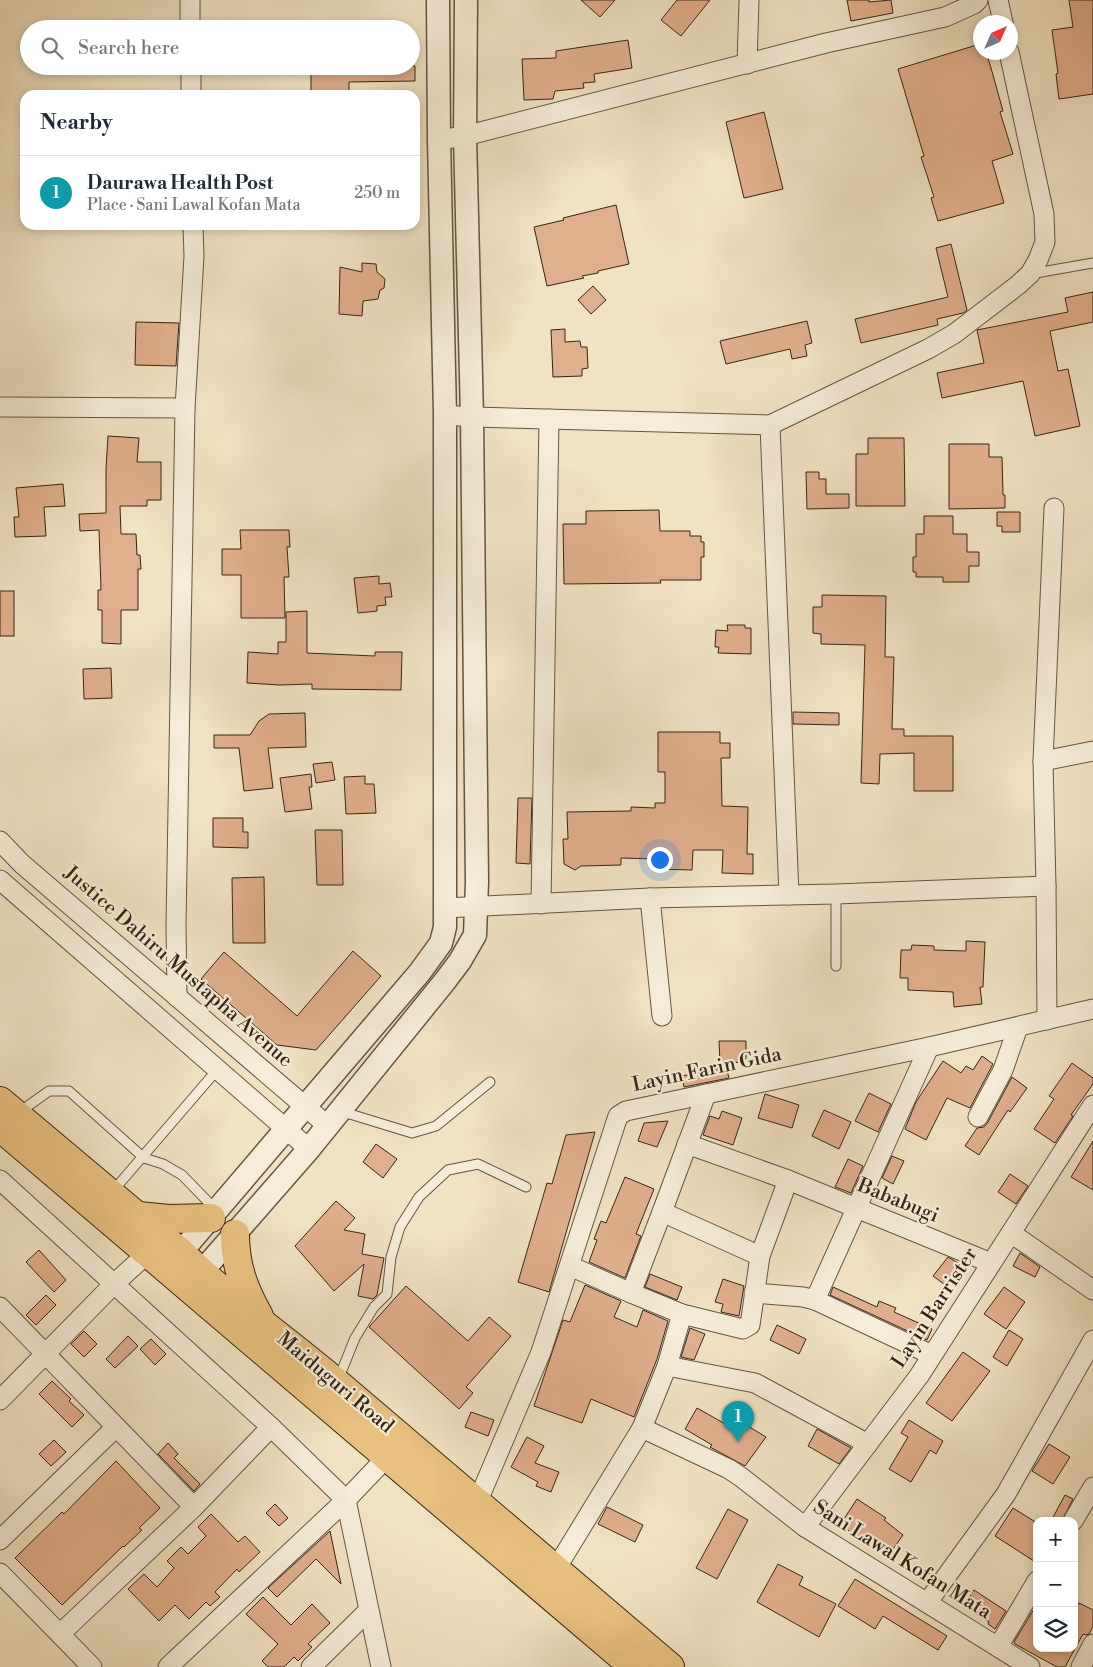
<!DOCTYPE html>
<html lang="en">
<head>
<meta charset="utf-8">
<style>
  body { margin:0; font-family:"Libre Bodoni",serif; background:#f6f6f7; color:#1f2937 }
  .controls { position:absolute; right:15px; bottom:15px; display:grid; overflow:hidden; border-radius:10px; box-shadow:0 2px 8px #0003 }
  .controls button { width:45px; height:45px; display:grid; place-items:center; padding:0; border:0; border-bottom:1px solid #e0e1e3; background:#fff; color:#1f2937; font:25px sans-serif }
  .compass { position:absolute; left:973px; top:15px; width:45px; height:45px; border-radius:50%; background:#fff; box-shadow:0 2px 8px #0003; rotate:45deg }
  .you { position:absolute; left:659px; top:859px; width:18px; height:18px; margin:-12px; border:4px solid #fff; border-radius:50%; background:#1a73e8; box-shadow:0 0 0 8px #1a73e833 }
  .badge { display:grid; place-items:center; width:32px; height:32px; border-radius:50%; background:#111827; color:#fff; font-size:16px; font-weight:700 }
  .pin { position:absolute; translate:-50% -41px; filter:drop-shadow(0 1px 2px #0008) }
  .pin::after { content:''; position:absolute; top:26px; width:18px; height:15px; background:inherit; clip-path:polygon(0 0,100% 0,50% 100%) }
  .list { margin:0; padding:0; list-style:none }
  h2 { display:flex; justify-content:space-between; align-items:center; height:65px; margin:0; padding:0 20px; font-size:21px }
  h2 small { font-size:16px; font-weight:400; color:#747a83 }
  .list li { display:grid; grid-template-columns:32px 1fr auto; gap:15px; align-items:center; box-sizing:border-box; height:75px; padding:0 20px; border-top:1px solid #e0e1e3 }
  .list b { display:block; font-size:19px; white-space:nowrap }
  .list p { margin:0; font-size:16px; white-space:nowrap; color:#747a83 }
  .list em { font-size:16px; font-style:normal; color:#747a83 }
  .icon { flex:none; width:28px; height:28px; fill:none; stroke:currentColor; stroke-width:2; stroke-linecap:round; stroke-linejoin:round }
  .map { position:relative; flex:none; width:1093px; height:1667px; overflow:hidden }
  .search { position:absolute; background:#fff; box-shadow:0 2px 8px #0003; left:20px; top:20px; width:400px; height:55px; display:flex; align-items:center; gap:12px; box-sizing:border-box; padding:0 18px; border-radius:28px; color:#747a83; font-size:19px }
  .panel { position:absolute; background:#fff; box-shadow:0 2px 8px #0003; left:20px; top:90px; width:400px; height:140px; border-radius:15px }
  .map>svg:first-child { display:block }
</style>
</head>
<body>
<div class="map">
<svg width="1093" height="1667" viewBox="0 0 1093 1667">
  <rect width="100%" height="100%" fill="#f1e2c2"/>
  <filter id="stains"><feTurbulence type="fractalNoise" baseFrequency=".004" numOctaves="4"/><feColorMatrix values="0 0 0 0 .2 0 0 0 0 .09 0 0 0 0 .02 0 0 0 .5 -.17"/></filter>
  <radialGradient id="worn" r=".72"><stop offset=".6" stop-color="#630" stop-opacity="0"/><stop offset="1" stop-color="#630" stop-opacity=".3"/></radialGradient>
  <g fill="#e0af8d" stroke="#352615">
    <path d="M581 0H615L600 17Z"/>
    <path d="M677 0H710L681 36 661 20Z"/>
    <path d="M847 0H869V2L891 0 893 13 851 21Z"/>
    <path d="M1069 0H1093V94L1059 99 1056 74 1058 73 1052 30 1073 27Z"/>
    <path d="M628 40 632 68 594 74 595 82 583 83 584 88 555 91 553 99 524 100 522 59 556 58V51Z"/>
    <path d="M980 44V52H986L991 68 1003 111 1000 112 1013 154 992 161 1004 203 938 221 931 198 934 197 921 157 924 156 898 69Z"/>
    <path d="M311 66H415V81L349 82V95H311Z"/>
    <path d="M764 112 783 189 744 198 726 122Z"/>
    <path d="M616 205 629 264 598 271V273L582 276 584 278 547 286 534 227 564 220 563 218Z"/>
    <path d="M951 244 967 310 963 313 937 319 938 325 861 343 855 319 948 297 936 248Z"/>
    <path d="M362 263 376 264 377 272 385 279 384 288 380 290 378 299 363 301 362 316 339 314 340 267 362 272Z"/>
    <path d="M593 286 606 300 591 314 578 300Z"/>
    <path d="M1093 292V322L1050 331 1058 371 1068 369 1080 426 1035 436 1023 381 942 398 937 373 984 363 977 330 1068 312 1065 298Z"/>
    <path d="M807 321 812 343 805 345 807 356 792 359 790 349 726 364 720 341Z"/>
    <path d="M136 322 179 323 176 366 135 365Z"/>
    <path d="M565 329V342L580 341 581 347H587L588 368 582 369V376L553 377 551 330Z"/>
    <path d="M108 436 139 438 137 462H161V500H147V506H120L121 534H136L137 555H140L141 569H138V610H121V644L102 643V610H98V590H101L99 530 80 531 79 514 106 513V468Z"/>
    <path d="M868 438H904L905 506H856V454H868Z"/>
    <path d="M949 444H989V457H1002L1003 495H1005V508L949 509Z"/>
    <path d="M806 472H819V479H826V494H849V508L807 509Z"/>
    <path d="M63 484 65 506 44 507 46 536 15 537 14 517H19L16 488Z"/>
    <path d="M659 510 660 531H690V536H701V542H704V557H701V580H660L661 583 564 584 563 524H586V511Z"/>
    <path d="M997 512H1020V532H1002V526H997Z"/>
    <path d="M924 516H953V534H967V552H979V566H969V582H943V577H916V572H913V557H916V534H924Z"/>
    <path d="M240 530H289L290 547H287L289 577H284L285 618H241V575H222V549H241Z"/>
    <path d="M379 576V584L390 583 392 597H385L386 605 377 606V611L358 613 354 578Z"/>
    <rect x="0" y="591" width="14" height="45"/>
    <path d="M822 595 886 596 885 657H894L892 729H904V736H953V791H914V753L880 754 879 784 861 783 865 645 821 644V634L813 633V607H822Z"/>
    <path d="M307 611V653L375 656V652H402L401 690 312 689V684L280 685 247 683 248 652 278 654V642H286V612Z"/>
    <path d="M727 625H745V628H751V654L718 653 719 647H715L716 630 728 631Z"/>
    <path d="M111 668 112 698 84 699 83 669Z"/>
    <path d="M793 712 839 713V725L793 724Z"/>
    <path d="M305 713 306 747 268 748 273 788 244 791 239 748H214V735H250L259 721 269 714Z"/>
    <path d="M658 732H720V743H730V758H721L722 806 748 807 747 854H753V874L722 873 723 850H693L692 870 656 869V859L621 858V865L581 866 575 870 564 864 563 839H568L567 812 631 811V807L655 808V803H665V772H658Z"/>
    <path d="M332 762 335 780 316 783 313 764Z"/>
    <path d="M311 774 312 787H309L312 809 285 812 280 778Z"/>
    <path d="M365 776V784H374L376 813 346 814 344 777Z"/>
    <path d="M518 798H532L530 864 516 863Z"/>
    <path d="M213 818H243V832H248V848L213 847Z"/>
    <path d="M315 830H342L343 885H317Z"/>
    <path d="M264 877 265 943H233L232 878Z"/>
    <path d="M966 941 985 942 983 987H980L982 1004 954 1007 953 992 908 990V978H900L901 950H911L912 945 934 946V950L966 951Z"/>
    <path d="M353 951 381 976 316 1050 277 1045 201 979 224 952 297 1016Z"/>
    <path d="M719 1041H746V1062L720 1063Z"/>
    <path d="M982 1056 993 1064 970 1108 947 1098 926 1140 905 1129 916 1102 943 1061 961 1073 966 1066 973 1070Z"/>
    <path d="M1072 1063 1093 1078V1084L1071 1115 1073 1116 1055 1143 1034 1129 1054 1099 1049 1096Z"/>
    <path d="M726 1067 729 1078 684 1087 682 1076Z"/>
    <path d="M1012 1077 1027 1088 1010 1112 1008 1110 979 1155 965 1146 977 1128 984 1127 988 1122Z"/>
    <path d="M869 1093 891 1104 878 1132 855 1121Z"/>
    <path d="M765 1094 799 1105 792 1128 758 1118Z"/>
    <path d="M824 1110 851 1122 839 1149 812 1136Z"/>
    <path d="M722 1111 742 1118 733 1145 703 1135 710 1116 719 1119Z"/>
    <path d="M668 1121 657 1147 638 1141 644 1123Z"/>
    <path d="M595 1132 549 1292 518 1282 547 1183 552 1184 566 1135Z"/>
    <path d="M1093 1141V1190L1071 1177Z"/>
    <path d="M376 1144 397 1159 383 1178 363 1162Z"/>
    <path d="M892 1156 904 1161 893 1184 882 1178Z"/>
    <path d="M848 1159 863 1166 851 1193 835 1187Z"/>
    <path d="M1010 1174 1028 1186 1016 1204 998 1192Z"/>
    <path d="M625 1177 654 1189 636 1234 641 1236 625 1278 589 1262 597 1240 594 1239 601 1221 606 1223Z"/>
    <path d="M336 1201 355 1218 344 1230 365 1234 362 1254 384 1258 377 1295 373 1299 358 1296 364 1264 334 1291 295 1246Z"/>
    <path d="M39 1250 66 1280 54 1292 26 1262Z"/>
    <path d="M1020 1253 1040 1267 1035 1277 1013 1266Z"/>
    <path d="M948 1257 963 1266 948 1287 933 1276Z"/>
    <path d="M650 1274 682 1287 677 1300 645 1287Z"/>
    <path d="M723 1279 744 1286 739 1316 721 1312 723 1304 715 1302Z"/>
    <path d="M585 1285 621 1301 614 1317 637 1327 643 1310 668 1321 657 1359 634 1417 591 1399 582 1423 534 1406 563 1320 570 1322Z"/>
    <path d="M406 1286 468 1341 489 1317 511 1336 466 1387 473 1393 459 1409 369 1327Z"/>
    <path d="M833 1287 877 1307 879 1301 896 1308 894 1312 932 1329 927 1340 830 1295Z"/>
    <path d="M1004 1287 1025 1302 1006 1329 984 1314Z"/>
    <path d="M46 1295 56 1305 36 1325 26 1315Z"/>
    <path d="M777 1325 806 1339 799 1354 770 1340Z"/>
    <path d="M690 1328 705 1334 694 1360 681 1357Z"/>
    <path d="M1009 1330 1023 1339 1007 1366 993 1357Z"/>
    <path d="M84 1331 97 1344 84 1357 71 1344Z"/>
    <path d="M128 1336 138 1346 115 1368 106 1359Z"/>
    <path d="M151 1339 166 1354 155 1365 140 1349Z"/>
    <path d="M963 1352 990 1371 952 1421 926 1403Z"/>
    <path d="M52 1381 71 1399 69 1401 84 1415 72 1427 39 1394Z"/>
    <path d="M697 1408 727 1425 733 1417 766 1437 745 1466 710 1447 712 1445 685 1429Z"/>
    <path d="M471 1412 494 1420 488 1436 465 1427Z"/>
    <path d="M909 1420 943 1441 936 1454 930 1450 911 1482 889 1469 908 1437 901 1433Z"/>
    <path d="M817 1429 851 1448 839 1464 808 1446Z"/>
    <path d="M527 1437 544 1446 535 1463 559 1472 551 1492 536 1486 538 1482 511 1467Z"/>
    <path d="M54 1440 66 1452 51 1466 39 1454Z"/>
    <path d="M168 1443 178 1454 174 1458 200 1484 194 1491 158 1454Z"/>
    <path d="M1049 1444 1070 1457 1053 1484 1032 1471Z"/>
    <path d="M116 1461 160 1508 139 1528 142 1530 124 1547 123 1546 62 1605 15 1558 62 1512 64 1514Z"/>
    <path d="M1065 1495 1073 1499 1062 1521H1051Z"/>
    <path d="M857 1499 886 1518 884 1520 903 1535 889 1555 870 1542 869 1544 840 1525Z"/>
    <path d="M275 1504 288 1518 279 1526 266 1513Z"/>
    <path d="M607 1507 643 1525 635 1542 598 1524Z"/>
    <path d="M1013 1508 1037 1523V1563L995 1536Z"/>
    <path d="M728 1509 748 1520 717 1579 696 1568Z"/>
    <path d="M211 1514 238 1542 245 1536 260 1552 239 1572 237 1569 215 1592 220 1597 210 1606 206 1602 189 1619 175 1605 159 1621 128 1589 144 1574 157 1587 174 1568 167 1561 181 1547 188 1554 206 1536 198 1527Z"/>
    <path d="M330 1531 341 1584 316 1559 277 1597 268 1588Z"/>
    <path d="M778 1564 803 1577 799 1585 836 1604 819 1637 757 1602Z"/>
    <path d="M855 1579 947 1636 938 1650 883 1616 875 1629 838 1606Z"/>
    <path d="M974 1590 1006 1611 995 1629 988 1624 989 1622 974 1613 976 1610 965 1604Z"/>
    <path d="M263 1597 291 1625 312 1604 330 1623 308 1644 312 1647 298 1661 294 1657 284 1667H268L262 1661 278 1644 246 1614Z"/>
    <path d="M1079 1603 1093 1610V1626L1089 1634 1086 1635 1083 1634 1065 1667H1057L1015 1644 1014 1642 1037 1604V1648H1074V1612Z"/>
  </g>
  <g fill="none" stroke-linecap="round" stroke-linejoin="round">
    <g stroke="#645540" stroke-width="11">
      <g id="service">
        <path d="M1030 274 1093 263"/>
        <path d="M836 966V894"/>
        <path d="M340 1111 412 1133 436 1126 490 1082"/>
        <path d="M18 1113 49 1091H69L144 1158 163 1164 182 1175 216 1210"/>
        <path d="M113 1191 217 1070"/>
        <path d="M338 1380 355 1338 374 1307 387 1294 391 1257 400 1227 419 1197 448 1170 478 1164 526 1187"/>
      </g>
    </g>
    <g stroke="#645540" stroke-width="21">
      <g id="minor">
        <path d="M190 0V29"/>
        <path d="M998 0 1003 22"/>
        <path d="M747 64 749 0"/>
        <path d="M191 66V95"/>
        <path d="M439 140 465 136 826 43 945 17 974 4 978 0"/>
        <path d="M0 407 185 408 176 925 177 997"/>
        <path d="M185 408 194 256 193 225"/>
        <path d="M445 415 472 417 770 425 789 895"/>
        <path d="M770 425 928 349 954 334 1018 285 1030 274 1038 260 1045 242 1044 214 1009 52"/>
        <path d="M1043 761 1093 751"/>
        <path d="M0 841 22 864 328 1126"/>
        <path d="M0 880C103 969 206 1059 309 1149"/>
        <path d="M650 898 662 1016"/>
        <path d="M541 904 549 419"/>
        <path d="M445 908 650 898 836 894 1046 886"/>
        <path d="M1047 1020 1046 886 1043 761 1054 508"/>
        <path d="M706 1094 662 1212 631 1293 682 1314 743 1329 750 1325 760 1256 788 1180"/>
        <path d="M978 1117 1003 1070 1018 1027"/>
        <path d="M687 1144 788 1180 991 1263"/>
        <path d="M0 1180 271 1427 346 1500 381 1667"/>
        <path d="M662 1212 760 1256"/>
        <path d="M1011 1233 1093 1290"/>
        <path d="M570 1266 631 1293"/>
        <path d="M754 1293 803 1297 815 1300 932 1355"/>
        <path d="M815 1300 929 1047"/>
        <path d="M0 1307 194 1507"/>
        <path d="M667 1366 755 1383 868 1444"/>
        <path d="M0 1400 115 1283 149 1252"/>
        <path d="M642 1428 729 1469 741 1477 805 1527 1030 1667"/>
        <path d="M477 1503 541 1352 618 1116 626 1111 929 1047 1093 1009"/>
        <path d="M1073 1521 1093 1487"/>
        <path d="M805 1527 919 1376 1093 1105"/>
        <path d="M0 1540 116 1427"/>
        <path d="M0 1573 92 1667"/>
        <path d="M549 1580 642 1428 667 1366 682 1314"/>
        <path d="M927 1603 1006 1494 1093 1340"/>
        <path d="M60 1634 194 1507 271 1427"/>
        <path d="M998 1647 1037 1581"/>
        <path d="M168 1667 346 1500 387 1457"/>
        <path d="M311 1667 368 1611"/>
        <path d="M1081 1667 1093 1644"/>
      </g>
    </g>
    <g stroke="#645540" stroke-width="25">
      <g id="tertiary">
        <path d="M170 1265 420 972 441 943 445 927V415L439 140 438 0"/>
        <path d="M191 1284 309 1149 445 981 460 961 475 935 477 882 472 417 465 136 466 0"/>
      </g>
    </g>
    <g stroke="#352615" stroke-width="30">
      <g id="trunk">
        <path d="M0 1101 181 1253C230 1301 286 1340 338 1384 449 1478 559 1573 670 1667"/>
        <path d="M0 1127 634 1667"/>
        <path d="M138 1216 169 1219 211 1218"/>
        <path d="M235 1234C235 1266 244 1289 259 1316"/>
      </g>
    </g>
    <use href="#service" stroke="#f6ecd7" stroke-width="9"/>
    <use href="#minor" stroke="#f6ecd7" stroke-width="19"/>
    <use href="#tertiary" stroke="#f6ecd7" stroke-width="22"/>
    <use href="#trunk" stroke="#e8c181" stroke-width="28"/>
  </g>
  <g text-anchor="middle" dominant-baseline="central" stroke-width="4.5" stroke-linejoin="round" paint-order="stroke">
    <g font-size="20" fill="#352615" stroke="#f6ecd7">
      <text transform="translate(178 967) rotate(41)">Justice Dahiru Mustapha Avenue</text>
      <text transform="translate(707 1070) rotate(-12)">Layin Farin Gida</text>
      <text transform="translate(898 1201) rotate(22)">Bababugi</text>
      <text transform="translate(935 1308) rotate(-57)">Layin Barrister</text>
      <text transform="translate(335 1383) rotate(40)">Maiduguri Road</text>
      <text transform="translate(902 1560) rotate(32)">Sani Lawal Kofan Mata</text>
    </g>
  </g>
  <rect width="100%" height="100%" filter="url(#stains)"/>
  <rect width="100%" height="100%" fill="url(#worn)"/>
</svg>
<div class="controls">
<button>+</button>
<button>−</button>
<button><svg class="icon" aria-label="layers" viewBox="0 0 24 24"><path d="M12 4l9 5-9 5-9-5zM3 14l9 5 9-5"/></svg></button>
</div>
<svg class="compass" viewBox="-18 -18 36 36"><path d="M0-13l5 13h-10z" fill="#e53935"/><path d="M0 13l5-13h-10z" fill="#747a83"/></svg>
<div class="you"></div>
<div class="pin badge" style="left:738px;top:1442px;background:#0f9aa8">1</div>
<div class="search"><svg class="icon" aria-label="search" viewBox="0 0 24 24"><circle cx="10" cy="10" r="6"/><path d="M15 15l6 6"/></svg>Search here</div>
<section class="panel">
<h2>Nearby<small></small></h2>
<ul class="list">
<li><span class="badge" style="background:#0f9aa8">1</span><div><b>Daurawa Health Post</b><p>Place · Sani Lawal Kofan Mata</p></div><em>250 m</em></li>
</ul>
</section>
</div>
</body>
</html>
